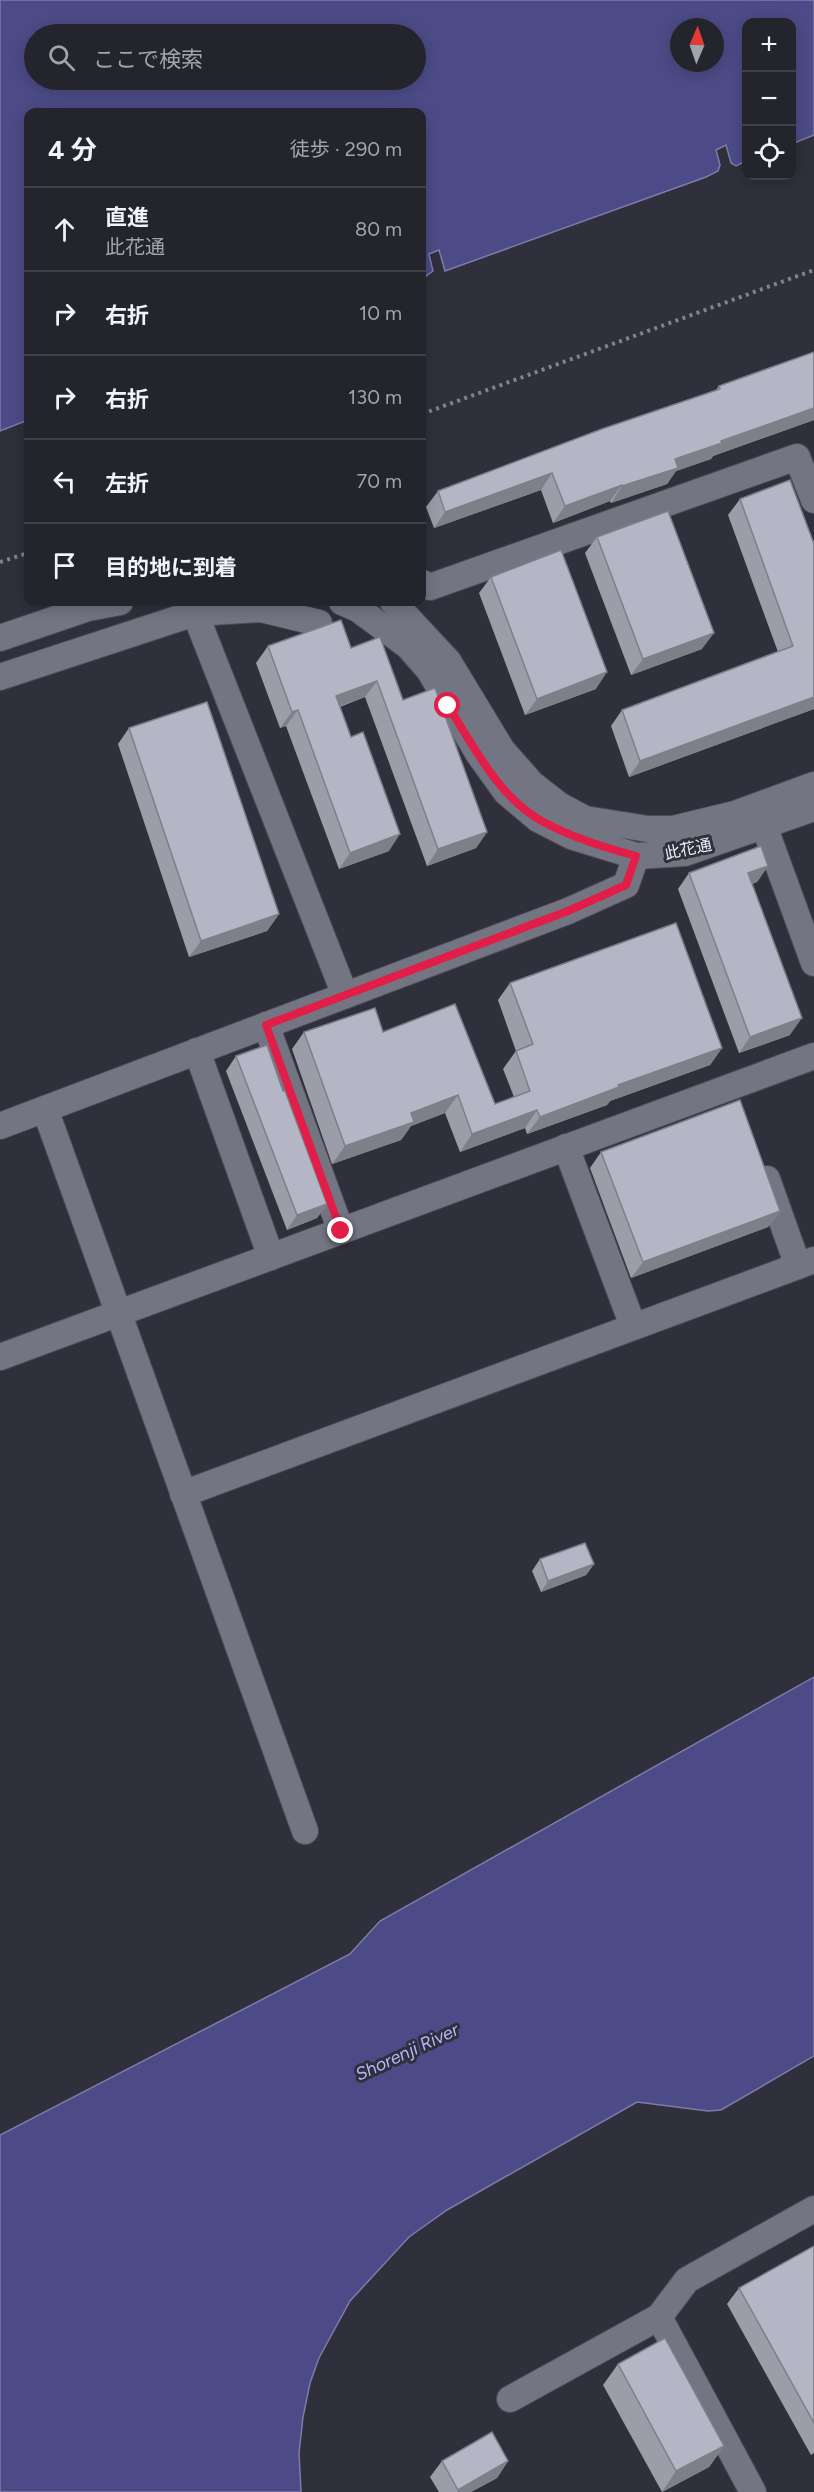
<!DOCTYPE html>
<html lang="ja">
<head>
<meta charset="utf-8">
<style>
  body { margin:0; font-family:Figtree,"Noto Sans JP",sans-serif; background:#303039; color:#f1f3f6 }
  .controls { position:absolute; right:18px; top:18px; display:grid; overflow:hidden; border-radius:12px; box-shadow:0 3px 15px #0003 }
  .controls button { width:54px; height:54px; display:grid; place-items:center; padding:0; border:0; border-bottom:2px solid #414149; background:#24242d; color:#f1f3f6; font:30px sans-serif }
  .compass { position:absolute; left:670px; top:18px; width:54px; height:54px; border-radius:50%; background:#24242d; box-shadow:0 3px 15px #0003; rotate:2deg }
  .stop { position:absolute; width:18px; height:18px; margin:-14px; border:4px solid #e11d48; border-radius:50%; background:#fff }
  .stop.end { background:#e11d48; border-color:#fff; box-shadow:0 2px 6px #0008 }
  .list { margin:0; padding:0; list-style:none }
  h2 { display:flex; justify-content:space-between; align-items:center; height:78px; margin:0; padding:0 24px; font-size:26px }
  h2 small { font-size:20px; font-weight:400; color:#a3a4aa }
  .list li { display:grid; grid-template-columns:39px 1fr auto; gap:18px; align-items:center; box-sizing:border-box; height:84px; padding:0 24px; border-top:2px solid #414149 }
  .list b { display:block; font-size:22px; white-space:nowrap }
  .list p { margin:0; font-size:20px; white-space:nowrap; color:#a3a4aa }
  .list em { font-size:20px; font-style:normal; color:#a3a4aa }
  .icon { flex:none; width:33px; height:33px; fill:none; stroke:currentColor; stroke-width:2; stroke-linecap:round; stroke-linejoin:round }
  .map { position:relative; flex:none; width:814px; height:2492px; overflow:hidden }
  .search { position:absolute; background:#24242d; box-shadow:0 3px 15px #0003; left:24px; top:24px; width:402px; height:66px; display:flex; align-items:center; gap:15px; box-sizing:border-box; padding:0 21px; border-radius:33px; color:#a3a4aa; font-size:22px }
  .panel { position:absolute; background:#24242d; box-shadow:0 3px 15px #0003; left:24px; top:108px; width:402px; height:498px; border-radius:12px }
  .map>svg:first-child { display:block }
</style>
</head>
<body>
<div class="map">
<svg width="814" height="2492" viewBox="0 0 814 2492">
  <rect width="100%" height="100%" fill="#30303c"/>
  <g fill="#4d4b87" stroke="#7d7ca9" stroke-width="1.5" fill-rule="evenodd">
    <path d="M0 0H814V135L792 144V22H746V161L736 166 731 163 726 145 716 150 720 165 718 171 706 177 445 271 439 250 429 254 433 271 422 279V112H28V420L0 431ZM679 27H715V63H679ZM34 34H416V80H34Z"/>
    <path d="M814 1677V2056L721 2110 708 2111 637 2102 447 2210 409 2237 350 2301 319 2358 310 2383 303 2417 299 2453 301 2492H0V2135L350 1954 380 1921Z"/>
  </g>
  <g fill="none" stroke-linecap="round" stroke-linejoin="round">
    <g stroke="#4b4c56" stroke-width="28">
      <g id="minor">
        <path d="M422 583 430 587 797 457 814 500"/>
        <path d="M342 602 358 609 408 646 429 670 478 753 506 792 538 819 571 836 636 856 685 853 814 808"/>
        <path d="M393 602 448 661 502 750 532 784 559 805 585 819 648 829H673L735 814 814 785"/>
        <path d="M195 613 345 995"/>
        <path d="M0 638 88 608 120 602"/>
        <path d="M0 677 195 613 261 609 319 623"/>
        <path d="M759 812 814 963"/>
        <path d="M266 1025 341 1231"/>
        <path d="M197 1051 271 1257"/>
        <path d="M45 1109 305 1831"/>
        <path d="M0 1126 568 911 626 885 636 856"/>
        <path d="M566 1147 633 1326"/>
        <path d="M767 1179 798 1266"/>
        <path d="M0 1357 814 1056"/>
        <path d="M183 1494 814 1260"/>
        <path d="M659 2317 687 2280 814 2209"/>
        <path d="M510 2399 659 2317 753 2492"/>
      </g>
    </g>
    <g stroke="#82828c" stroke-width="4" stroke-dasharray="3 4.5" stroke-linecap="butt">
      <path d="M422 414 814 270"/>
      <path d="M0 562 28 553"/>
    </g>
    <use href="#minor" stroke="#747583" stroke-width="26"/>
  </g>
  <g fill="#9c9da9">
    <path d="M814 352V420L713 456 711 459 676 471 667 484 611 503 610 501 553 523 541 490 434 528 426 507 438 491 716 390 719 386Z"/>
    <path d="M790 480 814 709 629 777 611 726 622 710 778 652 728 515 740 499Z"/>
    <path d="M597 537 702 649 631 675 585 553Z"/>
    <path d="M491 577 596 689 525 715 479 593Z"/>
    <path d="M268 646 351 648 403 700 487 832 476 848 427 866 365 697 340 707 389 851 339 869 286 726 280 728 256 663Z"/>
    <path d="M129 728 279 914 267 931 189 957 118 744Z"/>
    <path d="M768 866 757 882 752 884 790 1035 739 1053 678 889 689 873Z"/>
    <path d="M510 983 722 1048 710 1065 610 1101 607 1105 527 1134 525 1128 460 1152 445 1113 411 1126 401 1140 332 1164 292 1049 304 1032H383L495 1104 514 1097 503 1069 516 1051 498 1000Z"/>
    <path d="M236 1056 283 1091 327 1204 317 1218 287 1230 226 1071Z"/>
    <path d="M601 1152 780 1211 768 1227 631 1278 590 1168Z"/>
    <path d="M540 1559 594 1564 586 1575 541 1592 532 1571Z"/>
    <path d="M814 2246V2453L811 2455 727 2304 739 2288Z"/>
    <path d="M618 2364 724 2446 709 2467 662 2492 603 2385Z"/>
    <path d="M442 2461H508L497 2478 471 2492H439L430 2477Z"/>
  </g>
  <g fill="#7f7f8a">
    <path d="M814 408V420L713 456 711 459 676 471 667 484 611 503 622 486 675 459 721 441Z"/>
    <path d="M552 473 541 490 434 528 445 512Z"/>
    <path d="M622 485 610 501 553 523 565 506Z"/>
    <path d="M714 633 702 649 631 675 643 659Z"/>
    <path d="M607 672 596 689 525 715 537 699Z"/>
    <path d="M377 681 365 697 324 712 336 696Z"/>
    <path d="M814 697V709L629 777 640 761Z"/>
    <path d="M298 710 286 726 280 728 292 712Z"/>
    <path d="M487 832 476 848 427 866 438 849Z"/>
    <path d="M400 834 389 851 339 869 350 853Z"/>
    <path d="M768 866 757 882 737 890 748 873Z"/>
    <path d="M279 914 267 931 189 957 201 941Z"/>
    <path d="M802 1018 790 1035 739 1053 750 1037Z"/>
    <path d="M722 1048 710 1065 610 1101 607 1105 527 1134 540 1117 618 1085Z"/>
    <path d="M458 1095 445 1113 411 1126 401 1140 332 1164 345 1146 411 1113Z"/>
    <path d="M537 1110 525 1128 460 1152 472 1134Z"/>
    <path d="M327 1204 317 1218 287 1230 297 1215Z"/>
    <path d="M780 1211 768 1227 631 1278 643 1262Z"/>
    <path d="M594 1564 586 1575 541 1592 548 1581Z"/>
    <path d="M724 2446 709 2467 662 2492 676 2471Z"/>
    <path d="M508 2461 497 2478 471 2492H457L458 2490Z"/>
  </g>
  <g fill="#b5b6c5" stroke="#7f7f8a" stroke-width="1.5">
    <path d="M814 352V408L721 441 722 443 675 459 678 468 622 486V485L565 506 552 473 445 512 438 491 602 429 720 389 719 386Z"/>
    <path d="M790 480 814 544V697L640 761 622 710 793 646 740 499Z"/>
    <path d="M668 511 714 633 643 659 597 537Z"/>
    <path d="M561 550 607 672 537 699 491 577Z"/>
    <path d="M341 620 351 648 380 637 403 700 435 688 487 832 438 849 377 681 336 696 351 737 363 732 400 834 350 853 298 710 292 712 268 646Z"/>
    <path d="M207 702 279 914 201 941 129 728Z"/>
    <path d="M761 846 768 866 748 873 802 1018 750 1037 689 873Z"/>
    <path d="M676 923 722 1048 618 1085 619 1087 540 1117 537 1110 472 1134 458 1095 411 1113 414 1122 345 1146 304 1032 375 1008 383 1032 455 1004 495 1104 530 1091 516 1051 533 1044 510 983Z"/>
    <path d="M267 1045 283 1091H285L327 1204 297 1215 236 1056Z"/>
    <path d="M740 1100 780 1211 643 1262 601 1152Z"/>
    <path d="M585 1543 594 1564 548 1581 540 1559Z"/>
    <path d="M814 2246V2423L739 2288Z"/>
    <path d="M665 2338 724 2446 676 2471 618 2364Z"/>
    <path d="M492 2432 508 2461 458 2490 442 2461Z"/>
  </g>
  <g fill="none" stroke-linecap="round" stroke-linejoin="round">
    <path stroke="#e11d48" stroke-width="8" d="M341 1231 266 1025 568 911 626 885 636 856C603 847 570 837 540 820 498 796 473 745 448 706"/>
  </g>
  <g text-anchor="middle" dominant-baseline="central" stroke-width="6" stroke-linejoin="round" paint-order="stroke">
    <g font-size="16" fill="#eeeff7" stroke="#30303c">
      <text transform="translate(688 849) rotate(-12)">此花通</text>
    </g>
    <g font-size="18" font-style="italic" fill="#b5b6fe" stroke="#30303c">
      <text transform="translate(407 2052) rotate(-25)">Shorenji River</text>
    </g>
  </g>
</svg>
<div class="controls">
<button>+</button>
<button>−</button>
<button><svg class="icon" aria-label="locate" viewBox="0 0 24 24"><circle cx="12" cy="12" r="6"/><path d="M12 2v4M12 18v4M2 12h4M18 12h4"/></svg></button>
</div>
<svg class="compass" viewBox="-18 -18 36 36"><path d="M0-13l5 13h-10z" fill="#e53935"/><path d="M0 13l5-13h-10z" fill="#a3a4aa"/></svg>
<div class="stop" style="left:448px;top:706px"></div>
<div class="stop end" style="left:341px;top:1231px"></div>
<div class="search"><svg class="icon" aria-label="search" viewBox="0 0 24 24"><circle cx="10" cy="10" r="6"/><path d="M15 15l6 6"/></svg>ここで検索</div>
<section class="panel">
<h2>4 分<small>徒歩 · 290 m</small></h2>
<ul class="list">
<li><svg class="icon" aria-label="ahead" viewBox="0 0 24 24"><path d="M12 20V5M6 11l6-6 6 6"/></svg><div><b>直進</b><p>此花通</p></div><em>80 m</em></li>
<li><svg class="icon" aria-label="right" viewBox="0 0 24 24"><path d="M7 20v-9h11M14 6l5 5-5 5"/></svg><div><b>右折</b></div><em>10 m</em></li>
<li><svg class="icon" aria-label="right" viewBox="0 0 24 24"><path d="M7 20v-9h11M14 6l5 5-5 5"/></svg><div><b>右折</b></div><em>130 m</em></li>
<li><svg class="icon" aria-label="left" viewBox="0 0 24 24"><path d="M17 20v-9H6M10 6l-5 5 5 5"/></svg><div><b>左折</b></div><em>70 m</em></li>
<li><svg class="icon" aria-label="arrive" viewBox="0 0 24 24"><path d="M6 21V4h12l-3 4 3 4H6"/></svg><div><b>目的地に到着</b></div></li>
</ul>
</section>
</div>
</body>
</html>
